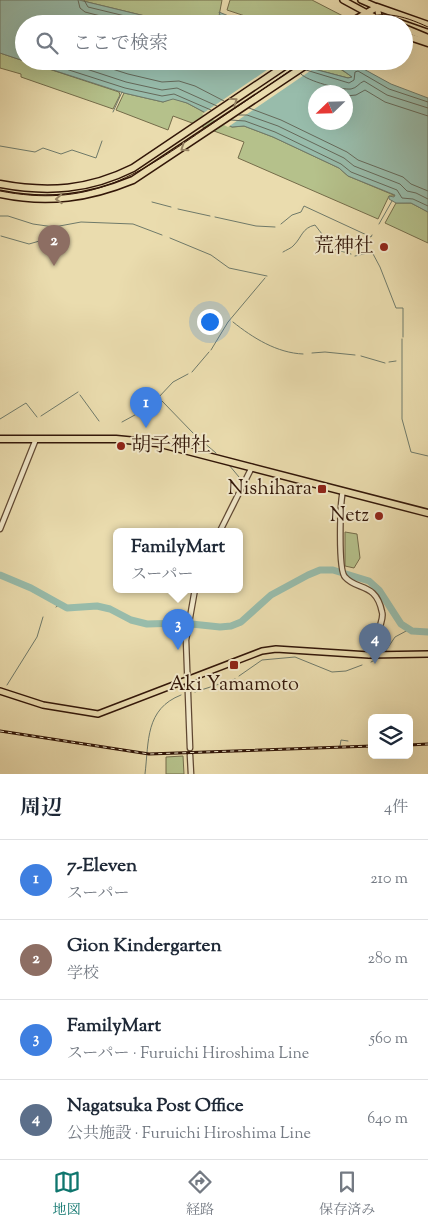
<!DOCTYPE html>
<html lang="ja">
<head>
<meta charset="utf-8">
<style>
  body { margin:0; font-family:"Sorts Mill Goudy","Noto Serif JP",serif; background:#f6f6f7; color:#1f2937 }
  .controls { position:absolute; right:15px; bottom:15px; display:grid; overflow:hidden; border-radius:8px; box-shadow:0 5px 20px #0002 }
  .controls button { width:45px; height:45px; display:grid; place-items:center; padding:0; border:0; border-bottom:1px solid #e0e1e3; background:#fff; color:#1f2937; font:25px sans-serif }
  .compass { position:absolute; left:308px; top:85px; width:45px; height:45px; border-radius:50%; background:#fff; box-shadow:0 5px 20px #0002; rotate:247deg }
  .you { position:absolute; left:209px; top:321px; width:18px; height:18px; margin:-12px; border:4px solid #fff; border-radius:50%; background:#1a73e8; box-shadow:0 0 0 8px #1a73e833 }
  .badge { display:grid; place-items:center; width:32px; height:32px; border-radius:50%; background:#0f766e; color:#fff; font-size:16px; font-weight:700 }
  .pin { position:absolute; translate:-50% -41px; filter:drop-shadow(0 1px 2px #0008) }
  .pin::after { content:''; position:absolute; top:26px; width:18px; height:15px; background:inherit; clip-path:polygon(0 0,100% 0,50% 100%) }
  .popup { position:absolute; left:113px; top:528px; width:130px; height:65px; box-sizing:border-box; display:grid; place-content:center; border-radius:8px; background:#fff; filter:drop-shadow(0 1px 4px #0005); font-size:16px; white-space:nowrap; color:#747a83 }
  .popup b { font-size:19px; color:#1f2937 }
  .popup::after { content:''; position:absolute; left:50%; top:100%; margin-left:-10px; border:10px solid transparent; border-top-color:#fff }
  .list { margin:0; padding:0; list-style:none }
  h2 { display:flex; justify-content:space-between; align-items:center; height:65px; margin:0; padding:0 20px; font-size:21px }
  h2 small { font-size:16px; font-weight:400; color:#747a83 }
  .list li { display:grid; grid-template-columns:32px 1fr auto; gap:15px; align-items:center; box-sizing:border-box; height:80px; padding:0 20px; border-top:1px solid #e0e1e3 }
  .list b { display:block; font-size:19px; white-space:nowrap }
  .list p { margin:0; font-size:16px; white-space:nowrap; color:#747a83 }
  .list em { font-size:16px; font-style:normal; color:#747a83 }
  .icon { flex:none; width:28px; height:28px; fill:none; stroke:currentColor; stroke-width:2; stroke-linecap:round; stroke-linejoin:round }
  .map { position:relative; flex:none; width:428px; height:774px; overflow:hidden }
  .search { position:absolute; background:#fff; box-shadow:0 5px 20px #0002; left:15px; right:15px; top:15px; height:55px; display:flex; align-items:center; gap:12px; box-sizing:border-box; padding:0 18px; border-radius:28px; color:#747a83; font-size:19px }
  .sheet { height:385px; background:#fff }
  nav { display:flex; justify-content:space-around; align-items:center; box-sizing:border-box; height:70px; border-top:1px solid #e0e1e3; background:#fff; font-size:14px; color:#747a83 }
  nav a { display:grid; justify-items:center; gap:2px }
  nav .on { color:#0f766e }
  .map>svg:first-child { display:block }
</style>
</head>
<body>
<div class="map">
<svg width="428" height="774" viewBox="0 0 428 774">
  <rect width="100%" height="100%" fill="#eadcae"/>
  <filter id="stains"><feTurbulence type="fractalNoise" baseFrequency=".004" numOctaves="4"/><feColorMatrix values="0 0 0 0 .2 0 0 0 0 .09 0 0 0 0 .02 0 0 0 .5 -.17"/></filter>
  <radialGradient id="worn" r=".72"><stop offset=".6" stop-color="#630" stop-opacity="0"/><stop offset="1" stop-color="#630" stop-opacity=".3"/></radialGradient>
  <g fill="#b5c18b" stroke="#746c4a">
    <path d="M79 0H222L219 16 235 24H178Z"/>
    <path d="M230 0H312L343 16 333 24H269L227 10Z"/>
    <path d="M0 53 119 92 120 95 113 109 21 77V74L0 68Z"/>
    <path d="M308 61C327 61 337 66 352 77L348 78 310 68Z"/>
    <path d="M124 93 163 102 173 98 187 103 232 127 244 126 273 137 339 168 348 176 396 196H389L378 219 238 158 244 142 173 116 168 130 116 110Z"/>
    <path d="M396 203H411L428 212V243L385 223Z"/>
    <path d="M345 532 357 534 360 558 354 568 345 566Z"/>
    <path d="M183 756 184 774H166V757Z"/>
  </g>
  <g fill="#98bcab" stroke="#6f7a6a" fill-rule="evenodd">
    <path d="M0 0H79L178 24H24V61L0 53Z"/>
    <path d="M219 12 248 24H235L221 18Z"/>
    <path d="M25 61H308L310 68 348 78 352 77 337 66 325 61H349L391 84 428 98V212L411 203H396L389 199V196L394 197 395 195 348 176 339 168 273 137 244 126 232 127 187 103 173 99 163 102 124 93ZM316 92H346V122H316Z"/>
  </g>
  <path fill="#eadcae" d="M280 61H311L312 66 316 67 228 127 202 114Z"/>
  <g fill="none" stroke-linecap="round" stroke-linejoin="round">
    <g stroke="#65695a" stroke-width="1">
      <path d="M78 0 80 8 85 12 132 24"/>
      <path d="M84 0 88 7 158 24"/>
      <path d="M41 61 125 88 162 96 174 94 211 110"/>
      <path d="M62 61 126 82 162 90 177 88 217 106"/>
      <path d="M87 61 128 74 162 82 179 81 195 86 224 101"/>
      <path d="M306 70 349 83 354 80 355 72 358 71 389 89 428 102"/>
      <path d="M301 74C307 81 341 90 351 89 357 88 359 83 364 81L387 95 428 108"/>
      <path d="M346 96 356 95 365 90 385 102 428 116"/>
      <path d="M249 108 281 120 347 152 358 160 403 177 411 184 428 191"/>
      <path d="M239 115H247L278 126 344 158 354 166 400 184 407 191 416 193 428 199"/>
      <path d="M231 120 245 121 275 132 341 164 351 172 397 190 402 198 413 199 428 206"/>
    </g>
    <g stroke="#6f7a6a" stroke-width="1">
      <path d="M113 112 122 92"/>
      <path d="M0 146 35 152 43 148 61 154 72 150 96 158 102 141"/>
      <path d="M152 202 171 207"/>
      <path d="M178 209 210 216"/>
      <path d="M0 216H8L33 224 54 227 81 222 133 224 162 235"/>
      <path d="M215 217 256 226 275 227"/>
      <path d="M281 224 292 215 301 212 304 206 371 237 372 235"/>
      <path d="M379 224 392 201"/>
      <path d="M1 236 29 244 43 240"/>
      <path d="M170 238 211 255 229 268 267 276"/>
      <path d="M326 240 330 248 351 254"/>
      <path d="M283 252C286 250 292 248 294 245 302 237 302 228 315 225L322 234"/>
      <path d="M355 256 372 252 380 267 396 308H403V337"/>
      <path d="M233 322C253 338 277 353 303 354"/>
      <path d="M402 339V419L411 452 428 456"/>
      <path d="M211 350 228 322 265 278"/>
      <path d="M312 353 325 352 355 355"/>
      <path d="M361 356 385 363"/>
      <path d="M389 362 396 361"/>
      <path d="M192 372 209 352"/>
      <path d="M80 395 99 421"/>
      <path d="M158 398 173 382 188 374"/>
      <path d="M162 401 194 434"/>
      <path d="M41 416 78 392"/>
      <path d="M0 419 26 403 37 417"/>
      <path d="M122 422 144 410 156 400"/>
      <path d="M196 436 216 453"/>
      <path d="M229 465 239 477"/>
      <path d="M56 607 59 605"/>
      <path d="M385 652 395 637 408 630"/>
      <path d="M371 662 379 658"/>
      <path d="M239 676 262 660 295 657 332 672 346 671 362 665"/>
      <path d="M7 685 37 637 43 617"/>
      <path d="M195 692 235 679"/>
      <path d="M340 746 341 740 348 741"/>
      <path d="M145 774C149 741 145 709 181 695"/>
    </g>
    <path stroke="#98bcab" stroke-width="7" d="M0 575 31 588 67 608 97 606 110 609 131 620 147 624 182 623 220 627 231 626 241 622 271 595 308 575 320 570H333L369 581 379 590 401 624 412 631 428 632"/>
    <g stroke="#604832" stroke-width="7">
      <g id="minor">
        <path d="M343 491C340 502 338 570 345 577 357 591 376 582 382 612 385 621 372 642 369 655"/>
        <path d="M0 529 36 439"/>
        <path d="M220 531 252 467"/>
        <path d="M190 748 186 640 195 589"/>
        <path d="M190 755 191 774"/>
      </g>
    </g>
    <g stroke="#321608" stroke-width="8">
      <g id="major">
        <path d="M343 0 380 20"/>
        <path d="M361 0 377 7 380 20"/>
        <path d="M0 691 43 705 98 714 262 651 276 649 369 655 428 654"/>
      </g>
    </g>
    <g stroke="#321608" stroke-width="9">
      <g id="highway">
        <path d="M348 24 377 7 428 25"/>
        <path d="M369 24 380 20 390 24"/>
        <path d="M404 28 428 38"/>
        <path d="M404 35 428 43"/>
        <path d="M0 184C48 193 89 190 133 168L292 61"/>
        <path d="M0 194C48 204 89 198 133 180L312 61"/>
        <path d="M0 439H116L157 443 428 513"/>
      </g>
    </g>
    <use href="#minor" stroke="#f1e8ca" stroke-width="4.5"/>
    <use href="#major" stroke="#eadcae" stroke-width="5"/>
    <use href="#highway" stroke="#eadcae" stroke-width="6"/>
    <g stroke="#321608" stroke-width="1">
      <path d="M353 24C379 8 402 15 428 27"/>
      <path d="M0 191C88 208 133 178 203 130 237 107 271 84 304 61"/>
    </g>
    <g stroke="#321608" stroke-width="3">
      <g id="rail">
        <path d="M0 731 149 754 372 746"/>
        <path d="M409 745 428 744"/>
      </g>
    </g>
    <use href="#rail" stroke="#f1e8ca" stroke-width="1" stroke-dasharray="4" stroke-linecap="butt"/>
  </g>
  <defs><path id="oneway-chevron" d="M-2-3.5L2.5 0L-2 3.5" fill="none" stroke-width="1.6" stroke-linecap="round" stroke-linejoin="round" transform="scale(1.25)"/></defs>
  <g stroke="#978363">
    <use href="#oneway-chevron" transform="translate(234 101) rotate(-34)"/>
    <use href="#oneway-chevron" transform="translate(184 148) rotate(146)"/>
    <use href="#oneway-chevron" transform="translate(59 199) rotate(177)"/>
  </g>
  <g fill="#8f2418" stroke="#f1e8ca" stroke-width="2">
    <circle cx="384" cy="247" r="5"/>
    <circle cx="121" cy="446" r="5"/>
    <rect x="317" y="484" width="10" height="10" rx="2.5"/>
    <circle cx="379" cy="516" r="5"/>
    <rect x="229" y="660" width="10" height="10" rx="2.5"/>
  </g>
  <g text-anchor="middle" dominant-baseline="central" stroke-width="4" stroke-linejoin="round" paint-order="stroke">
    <g font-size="20" fill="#321608" stroke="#f1e8ca" text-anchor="end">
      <text x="374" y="247">荒神社</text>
      <text x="131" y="446" text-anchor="start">胡子神社</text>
      <text x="312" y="489">Nishihara</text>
      <text x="369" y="516">Netz</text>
      <text x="234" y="685" text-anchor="middle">Aki Yamamoto</text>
    </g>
  </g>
  <rect width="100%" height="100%" filter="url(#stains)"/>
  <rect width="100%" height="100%" fill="url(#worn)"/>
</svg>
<div class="controls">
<button><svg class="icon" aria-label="layers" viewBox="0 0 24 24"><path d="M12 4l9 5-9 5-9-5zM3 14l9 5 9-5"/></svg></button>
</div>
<svg class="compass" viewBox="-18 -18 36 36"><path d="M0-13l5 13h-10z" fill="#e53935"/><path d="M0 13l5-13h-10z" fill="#747a83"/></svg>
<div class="you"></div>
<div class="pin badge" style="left:146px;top:428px;background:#3f7fe0">1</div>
<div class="pin badge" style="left:54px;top:266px;background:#8d6e63">2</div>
<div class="pin badge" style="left:178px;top:650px;background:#3f7fe0">3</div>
<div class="popup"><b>FamilyMart</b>スーパー</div>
<div class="pin badge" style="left:375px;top:664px;background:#5c6f8a">4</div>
<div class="search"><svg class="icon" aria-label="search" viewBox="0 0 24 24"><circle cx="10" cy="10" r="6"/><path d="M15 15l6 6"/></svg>ここで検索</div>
</div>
<section class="sheet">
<h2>周辺<small>4件</small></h2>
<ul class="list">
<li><span class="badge" style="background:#3f7fe0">1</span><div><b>7-Eleven</b><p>スーパー</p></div><em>210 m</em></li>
<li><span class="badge" style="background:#8d6e63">2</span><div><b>Gion Kindergarten</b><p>学校</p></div><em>280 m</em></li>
<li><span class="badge" style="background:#3f7fe0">3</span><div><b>FamilyMart</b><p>スーパー · Furuichi Hiroshima Line</p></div><em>560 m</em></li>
<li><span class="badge" style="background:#5c6f8a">4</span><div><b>Nagatsuka Post Office</b><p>公共施設 · Furuichi Hiroshima Line</p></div><em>640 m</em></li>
</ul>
</section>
<nav>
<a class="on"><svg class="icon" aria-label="map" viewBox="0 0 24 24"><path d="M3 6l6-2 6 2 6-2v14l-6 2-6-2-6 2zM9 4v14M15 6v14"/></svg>地図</a>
<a><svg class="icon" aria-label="directions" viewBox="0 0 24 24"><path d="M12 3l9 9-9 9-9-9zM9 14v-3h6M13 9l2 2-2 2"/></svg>経路</a>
<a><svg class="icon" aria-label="saved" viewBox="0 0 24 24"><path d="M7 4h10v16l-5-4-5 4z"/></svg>保存済み</a>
</nav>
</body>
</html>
